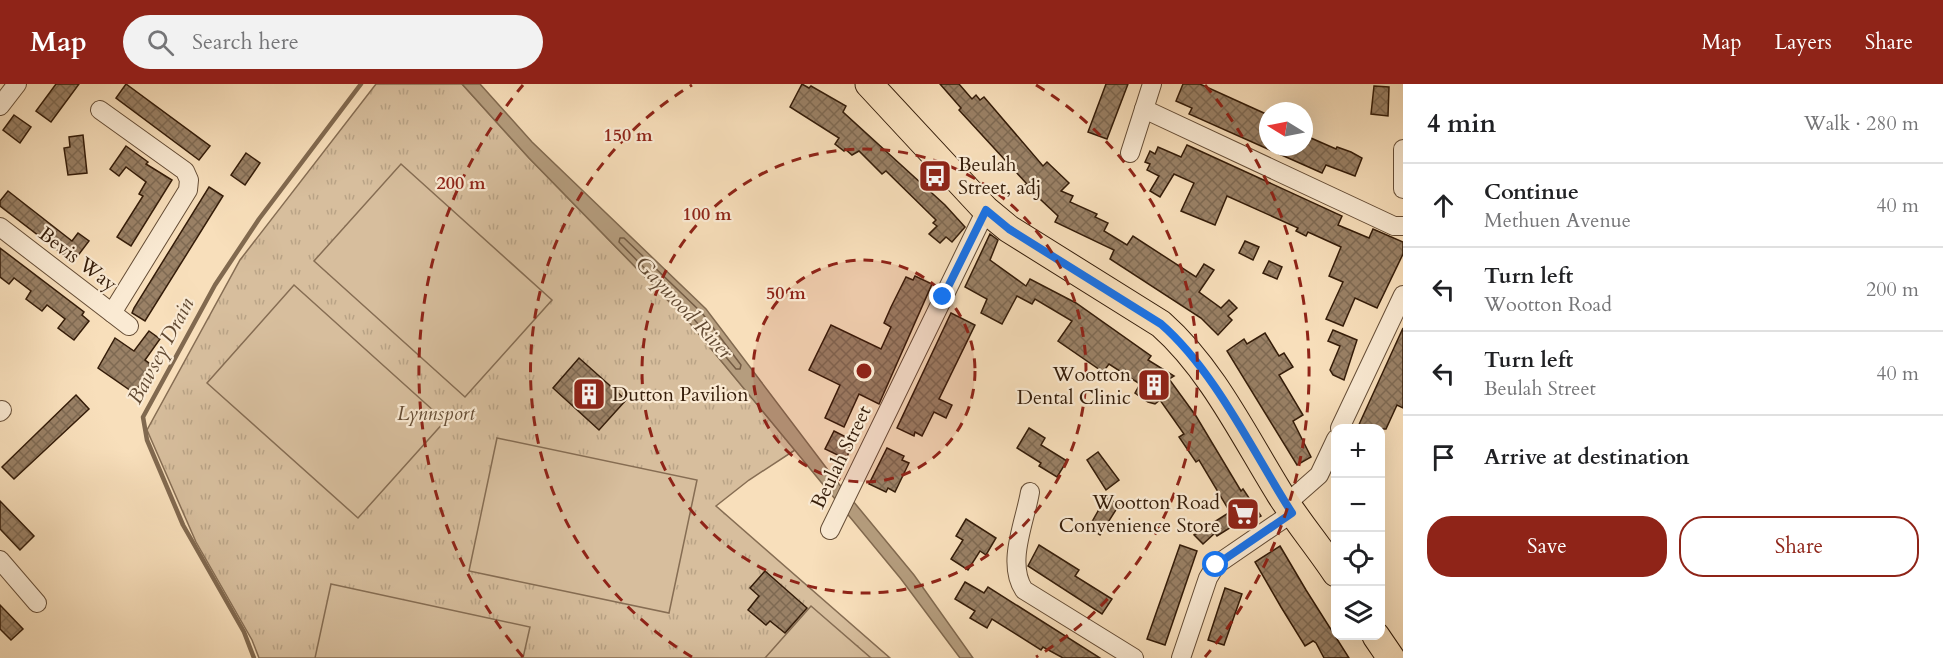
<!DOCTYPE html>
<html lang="en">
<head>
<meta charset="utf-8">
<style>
  body { margin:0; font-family:Cardo,serif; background:#f2f2f2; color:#202124 }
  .controls { position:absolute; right:18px; bottom:18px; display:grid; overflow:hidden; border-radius:12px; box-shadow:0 6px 24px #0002 }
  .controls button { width:54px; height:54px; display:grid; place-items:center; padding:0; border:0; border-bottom:2px solid #e0e0e0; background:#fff; color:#202124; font:30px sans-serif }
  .compass { position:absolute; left:1259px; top:18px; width:54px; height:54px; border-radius:50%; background:#fff; box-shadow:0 6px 24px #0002; rotate:280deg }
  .stop { position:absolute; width:18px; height:18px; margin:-14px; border:4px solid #1a73e8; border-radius:50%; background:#fff }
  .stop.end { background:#1a73e8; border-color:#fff; box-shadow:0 2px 6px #0008 }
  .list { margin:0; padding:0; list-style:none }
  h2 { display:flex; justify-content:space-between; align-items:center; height:78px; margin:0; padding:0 24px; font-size:26px }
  h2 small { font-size:20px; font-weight:400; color:#757577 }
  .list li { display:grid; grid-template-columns:39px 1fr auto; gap:18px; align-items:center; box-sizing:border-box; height:84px; padding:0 24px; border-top:2px solid #e0e0e0 }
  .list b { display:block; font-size:22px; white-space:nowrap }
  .list p { margin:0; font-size:20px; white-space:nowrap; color:#757577 }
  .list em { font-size:20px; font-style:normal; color:#757577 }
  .actions { display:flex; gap:12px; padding:18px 24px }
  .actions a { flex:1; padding:14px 0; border:2px solid #8f2418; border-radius:24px; text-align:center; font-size:21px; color:#8f2418 }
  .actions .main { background:#8f2418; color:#fff }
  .icon { flex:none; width:33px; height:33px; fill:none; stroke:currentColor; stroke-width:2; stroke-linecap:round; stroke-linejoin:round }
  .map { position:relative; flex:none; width:1403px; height:574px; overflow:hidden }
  header { display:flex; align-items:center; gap:36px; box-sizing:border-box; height:84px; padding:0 30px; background:#8f2418; color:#fff }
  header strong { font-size:28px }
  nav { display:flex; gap:33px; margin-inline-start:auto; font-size:21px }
  .search { width:420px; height:54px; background:#f2f2f2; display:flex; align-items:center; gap:15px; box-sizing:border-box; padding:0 21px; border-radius:33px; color:#757577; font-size:22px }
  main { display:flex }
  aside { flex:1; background:#fff }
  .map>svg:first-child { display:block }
</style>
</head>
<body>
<header>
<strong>Map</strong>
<div class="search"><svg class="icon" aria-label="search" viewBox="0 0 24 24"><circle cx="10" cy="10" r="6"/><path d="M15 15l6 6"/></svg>Search here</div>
<nav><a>Map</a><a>Layers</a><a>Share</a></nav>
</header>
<main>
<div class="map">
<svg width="1403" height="574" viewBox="0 0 1403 574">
  <defs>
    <pattern id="park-tufts" width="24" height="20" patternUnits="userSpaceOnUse" patternTransform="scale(1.5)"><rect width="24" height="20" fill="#d7be9d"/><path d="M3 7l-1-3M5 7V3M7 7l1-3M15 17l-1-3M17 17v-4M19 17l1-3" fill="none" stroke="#b9a386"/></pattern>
    <pattern id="building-cross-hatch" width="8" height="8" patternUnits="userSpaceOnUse" patternTransform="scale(1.5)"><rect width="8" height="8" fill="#9a8166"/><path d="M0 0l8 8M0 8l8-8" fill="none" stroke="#7e6952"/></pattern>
  </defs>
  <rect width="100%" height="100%" fill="#f8dfbb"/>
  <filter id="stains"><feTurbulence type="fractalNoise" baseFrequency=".00333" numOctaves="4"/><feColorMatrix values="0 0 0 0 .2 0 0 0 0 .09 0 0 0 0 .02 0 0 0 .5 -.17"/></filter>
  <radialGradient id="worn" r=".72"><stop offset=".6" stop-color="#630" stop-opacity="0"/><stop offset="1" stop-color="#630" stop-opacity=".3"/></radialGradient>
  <path fill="url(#park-tufts)" stroke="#866d53" stroke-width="1.5" d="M376 0H462L529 74 689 238 795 366 749 396 716 422 890 574H259L252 556 196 458 147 346 240 176Z"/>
  <g fill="#d7be9d" stroke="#866d53" stroke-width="1.5">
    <path d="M401 80 552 216 465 313 314 177Z"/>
    <path d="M294 201 445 337 358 434 207 299Z"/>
    <path d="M497 354 697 396 669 529 469 487Z"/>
    <path d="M331 500 530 543 523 574H315Z"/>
    <path d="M811 522 871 574H765Z"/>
  </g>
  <path fill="#b59d7e" stroke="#81694f" stroke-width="1.5" d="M462 0H480L532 58 706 225 834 394 914 491 973 574H960L901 495 689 238 529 74Z"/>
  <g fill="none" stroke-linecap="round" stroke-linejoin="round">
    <path stroke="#745c44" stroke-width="1.5" d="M620 154H624L702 229 741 281 740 285H736L693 234 619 158Z"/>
    <path stroke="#81694f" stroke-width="4.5" d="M254 574 244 548 183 441 147 356 143 333 215 201 259 135 361 0"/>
  </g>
  <g fill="url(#building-cross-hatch)" stroke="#341c09" stroke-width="1.5">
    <path d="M56 0H79L51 38 36 27Z"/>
    <path d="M126 0 210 62 199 76 116 14Z"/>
    <path d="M802 0 809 4 811 2 846 22 843 28 945 121 965 143 952 158 946 153 940 159 929 150 937 142 933 139 936 136 886 87 882 90 859 67 852 71 845 65 844 67 835 60 839 54 790 23Z"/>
    <path d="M940 0H959L972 15 976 11 980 16 984 13 1043 82 1047 78 1069 99 1061 107 1073 112 1070 118 1097 130 1095 133 1108 139 1104 147 1127 161 1133 152 1196 193 1204 180 1214 186 1199 208 1221 224 1229 216 1237 224 1228 232 1232 236 1218 251 1201 234 1110 175 1114 166 1055 138 1058 132 1025 101 1027 100 959 26 961 24Z"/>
    <path d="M1106 0H1128L1107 55 1088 48Z"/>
    <path d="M1183 0H1200L1266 30 1261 43 1268 46V63H1304V51L1336 65 1337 63 1351 68 1362 74 1355 92 1326 81 1322 89 1189 30 1192 24 1176 17Z"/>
    <path d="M1374 2 1389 3 1388 32 1371 30Z"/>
    <path d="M14 31 31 43 20 59 3 46Z"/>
    <path d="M83 51 87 89 68 91 64 64 70 63 69 53Z"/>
    <path d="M1187 61 1342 132 1338 141 1369 154 1373 145 1403 158V170L1377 224 1355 214 1343 242 1326 235 1343 198 1329 192 1341 163 1308 148 1306 152 1296 147 1298 144 1227 112 1215 141 1181 127 1194 99 1174 90 1160 113 1150 107 1159 92 1147 86 1150 80 1145 78 1150 67 1155 70 1158 63 1181 73Z"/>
    <path d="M126 62 148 78 146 80 172 96 131 162 117 153 143 112 139 110 146 98 126 83 119 92 110 85Z"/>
    <path d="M246 69 260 79 245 101 231 91Z"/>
    <path d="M209 103 223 112 145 237 132 229 134 224Z"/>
    <path d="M8 107 72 157 78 149 89 157 73 178 0 122V117Z"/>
    <path d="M990 150 998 156 990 176 1026 202 1030 195 1076 219 1151 272 1148 276 1174 292 1169 295 1196 332 1241 407 1243 405 1261 432 1250 438 1247 433 1217 452 1215 449 1203 460 1194 451 1230 428 1199 376 1196 378 1179 353 1184 350 1160 316 1155 320 1148 318 1135 309 1140 300 1109 280 1103 288 1058 257 1072 237 1035 215 1032 220 1017 212 1002 240 981 229 987 215 965 203Z"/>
    <path d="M1245 157 1259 163 1253 176 1239 169Z"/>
    <path d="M0 164 84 228 82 231 89 237 74 256 58 244 65 235 47 221 42 227 26 215 31 207 14 194 9 200 0 193Z"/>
    <path d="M1269 177 1282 183 1277 195 1263 189Z"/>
    <path d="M915 192 932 200 879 320 859 310 844 343 825 334 840 301 809 286 831 241 881 265 891 243 884 239 891 223 906 193 913 196Z"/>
    <path d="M951 229 975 241 939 315 952 321 946 334 934 328 922 352 915 348 914 352 897 344Z"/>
    <path d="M1403 244V324L1397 321 1386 345H1357Z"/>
    <path d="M1333 246 1357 256 1344 296 1333 291 1330 286 1340 262 1328 257Z"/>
    <path d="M149 247 160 255 145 276 153 282 134 309 98 284 115 254 134 267Z"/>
    <path d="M1265 249 1279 272 1284 269 1293 283 1279 291 1303 331 1293 337 1311 373 1297 381 1227 267 1244 255 1247 260Z"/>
    <path d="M579 274 626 316 599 346 553 304Z"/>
    <path d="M76 311 89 325 14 395 2 383Z"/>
    <path d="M1029 344 1045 354 1041 361 1067 377 1057 393 1039 382 1041 379 1017 364Z"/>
    <path d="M834 347 854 357 846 375 825 365Z"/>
    <path d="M887 364 904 372 902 376 909 379 895 408 888 404 886 408 869 400Z"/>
    <path d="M1098 368 1119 396 1106 406 1087 376Z"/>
    <path d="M1106 413 1119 421 1100 451 1089 443Z"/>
    <path d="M0 417 34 452 20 466 0 445Z"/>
    <path d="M966 435 996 454 986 471 980 467 968 486 951 475 963 456 956 452Z"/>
    <path d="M1039 461 1079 486 1075 492 1112 515 1102 530 1028 482Z"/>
    <path d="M1180 461 1197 467 1165 561 1147 555Z"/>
    <path d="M1280 462 1306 506 1349 574H1324L1316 559 1313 557 1305 562 1281 523 1255 478Z"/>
    <path d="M765 487 807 524 785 549 770 537 766 541 748 526 759 512 750 504Z"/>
    <path d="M965 498 984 509 988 503 1100 574H1063L1043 563 1041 566 992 535 987 544 970 534 975 527 955 515Z"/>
    <path d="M1225 504 1242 510 1224 561 1208 556Z"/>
    <path d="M0 521 23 545 11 556 0 545Z"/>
  </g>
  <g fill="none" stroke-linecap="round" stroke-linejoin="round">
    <g stroke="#654d36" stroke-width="20">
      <g id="minor">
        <path d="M0 22 17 0"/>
        <path d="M1144 25 1394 142H1403"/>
        <path d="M100 26 185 87 189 96 188 106 112 229"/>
        <path d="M1403 65V105"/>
        <path d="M1130 69 1152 0"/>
        <path d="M0 143 129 242"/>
        <path d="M0 328 2 326"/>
        <path d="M1340 344 1403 211"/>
        <path d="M1030 408C1025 438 1006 479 1024 506L1134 574"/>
        <path d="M1286 420 1319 391 1336 355"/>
        <path d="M830 446 986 126"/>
        <path d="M0 476 37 519"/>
        <path d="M1181 574 1208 494 1216 481 1292 429"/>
      </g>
    </g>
    <g stroke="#341c09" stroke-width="29">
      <g id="primary">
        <path d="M869 0 986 126 1009 145 1161 240C1212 285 1244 352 1280 410 1297 437 1318 462 1336 489"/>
        <path d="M1376 552 1391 574"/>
      </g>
    </g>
    <use href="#minor" stroke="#faead3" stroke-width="18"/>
    <use href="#primary" stroke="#f8dfbb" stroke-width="27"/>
  </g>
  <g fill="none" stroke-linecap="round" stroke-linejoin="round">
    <path stroke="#1a73e8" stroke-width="8" d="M943 213 986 126 1009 145 1161 240C1215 287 1253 368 1292 429L1216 481"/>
  </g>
  <circle cx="864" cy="287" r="111" fill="#8f2418" fill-opacity=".12"/>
  <g fill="none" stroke="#8f2418" stroke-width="3" stroke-dasharray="10 8">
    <circle cx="864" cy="287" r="111"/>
    <circle cx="864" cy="287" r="222"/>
    <path d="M692 573A334 334 0 0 1 692 1M1036 1A334 334 0 0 1 1036 573"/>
    <path d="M523 573A445 445 0 0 1 523 1M1205 1A445 445 0 0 1 1205 573"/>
  </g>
  <defs>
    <g id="bus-square" transform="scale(1.725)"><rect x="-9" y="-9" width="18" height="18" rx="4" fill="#8f2418" stroke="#faead3"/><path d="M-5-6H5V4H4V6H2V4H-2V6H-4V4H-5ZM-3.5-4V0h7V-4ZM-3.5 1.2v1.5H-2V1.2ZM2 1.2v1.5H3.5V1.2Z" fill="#fff"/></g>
    <g id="building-square" transform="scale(1.725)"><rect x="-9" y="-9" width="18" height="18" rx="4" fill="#8f2418" stroke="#faead3"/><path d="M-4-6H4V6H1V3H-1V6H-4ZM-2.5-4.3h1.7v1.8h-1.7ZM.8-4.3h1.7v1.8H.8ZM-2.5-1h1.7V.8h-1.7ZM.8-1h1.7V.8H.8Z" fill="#fff"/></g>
    <g id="supermarket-square" transform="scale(1.725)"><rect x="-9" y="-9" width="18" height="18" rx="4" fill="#8f2418" stroke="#faead3"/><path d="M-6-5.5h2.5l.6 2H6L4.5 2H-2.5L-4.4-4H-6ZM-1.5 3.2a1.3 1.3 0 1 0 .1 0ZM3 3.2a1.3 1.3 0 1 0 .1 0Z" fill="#fff"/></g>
  </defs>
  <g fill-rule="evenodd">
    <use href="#bus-square" x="935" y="92"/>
    <use href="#building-square" x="1154" y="301"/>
    <use href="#building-square" x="589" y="310"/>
    <use href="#supermarket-square" x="1243" y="430"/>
  </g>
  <g text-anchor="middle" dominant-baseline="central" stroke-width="4.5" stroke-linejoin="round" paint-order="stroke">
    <g font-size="20" fill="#341c09" stroke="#faead3" text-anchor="start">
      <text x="958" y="80">Beulah<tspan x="958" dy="23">Street, adj</tspan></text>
      <text x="1131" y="290" text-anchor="end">Wootton<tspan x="1131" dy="23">Dental Clinic</tspan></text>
      <text x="612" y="310">Dutton Pavilion</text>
      <text x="1220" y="418" text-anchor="end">Wootton Road<tspan x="1220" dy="23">Convenience Store</tspan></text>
    </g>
    <g font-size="20" fill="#341c09" stroke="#faead3">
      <text transform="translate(78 175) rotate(37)">Bevis Way</text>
      <text transform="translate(841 373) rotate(-64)">Beulah Street</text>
    </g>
    <g font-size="20" font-style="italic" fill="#654d35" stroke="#faead3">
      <text x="436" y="329">Lynnsport</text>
    </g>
    <g font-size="21" font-style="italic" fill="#614932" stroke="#faead3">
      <text transform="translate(684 224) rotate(47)">Gaywood River</text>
      <text transform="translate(161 267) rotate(-62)">Bawsey Drain</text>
    </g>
  </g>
  <circle cx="864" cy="287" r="9" fill="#8f2418" stroke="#faead3" stroke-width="3"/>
  <g font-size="18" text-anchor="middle" font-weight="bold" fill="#8f2418" stroke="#faead3" stroke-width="4.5" stroke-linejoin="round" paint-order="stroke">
    <text x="628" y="57">150 m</text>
    <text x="461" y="105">200 m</text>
    <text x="707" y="136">100 m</text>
    <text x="786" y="215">50 m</text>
  </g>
  <rect width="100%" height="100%" filter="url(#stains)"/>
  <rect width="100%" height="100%" fill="url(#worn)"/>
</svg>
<div class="controls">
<button>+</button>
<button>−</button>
<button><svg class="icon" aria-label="locate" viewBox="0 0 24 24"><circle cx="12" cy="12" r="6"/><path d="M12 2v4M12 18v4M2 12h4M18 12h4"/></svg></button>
<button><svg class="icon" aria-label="layers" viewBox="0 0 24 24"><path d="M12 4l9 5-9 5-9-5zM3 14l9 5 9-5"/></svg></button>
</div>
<svg class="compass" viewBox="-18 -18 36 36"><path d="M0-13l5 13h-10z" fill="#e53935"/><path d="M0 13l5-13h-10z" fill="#757577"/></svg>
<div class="stop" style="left:1216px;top:481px"></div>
<div class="stop end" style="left:943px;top:213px"></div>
</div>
<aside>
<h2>4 min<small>Walk · 280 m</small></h2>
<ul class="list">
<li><svg class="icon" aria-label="ahead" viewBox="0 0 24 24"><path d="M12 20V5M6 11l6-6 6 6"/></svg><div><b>Continue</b><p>Methuen Avenue</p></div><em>40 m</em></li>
<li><svg class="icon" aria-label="left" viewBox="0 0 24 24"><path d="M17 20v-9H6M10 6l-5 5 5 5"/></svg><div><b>Turn left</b><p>Wootton Road</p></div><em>200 m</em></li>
<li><svg class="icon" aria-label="left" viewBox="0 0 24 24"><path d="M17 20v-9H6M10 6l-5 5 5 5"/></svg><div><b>Turn left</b><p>Beulah Street</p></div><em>40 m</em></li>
<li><svg class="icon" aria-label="arrive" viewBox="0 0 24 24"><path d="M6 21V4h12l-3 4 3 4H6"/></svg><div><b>Arrive at destination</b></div></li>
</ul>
<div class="actions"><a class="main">Save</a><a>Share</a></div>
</aside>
</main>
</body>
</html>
